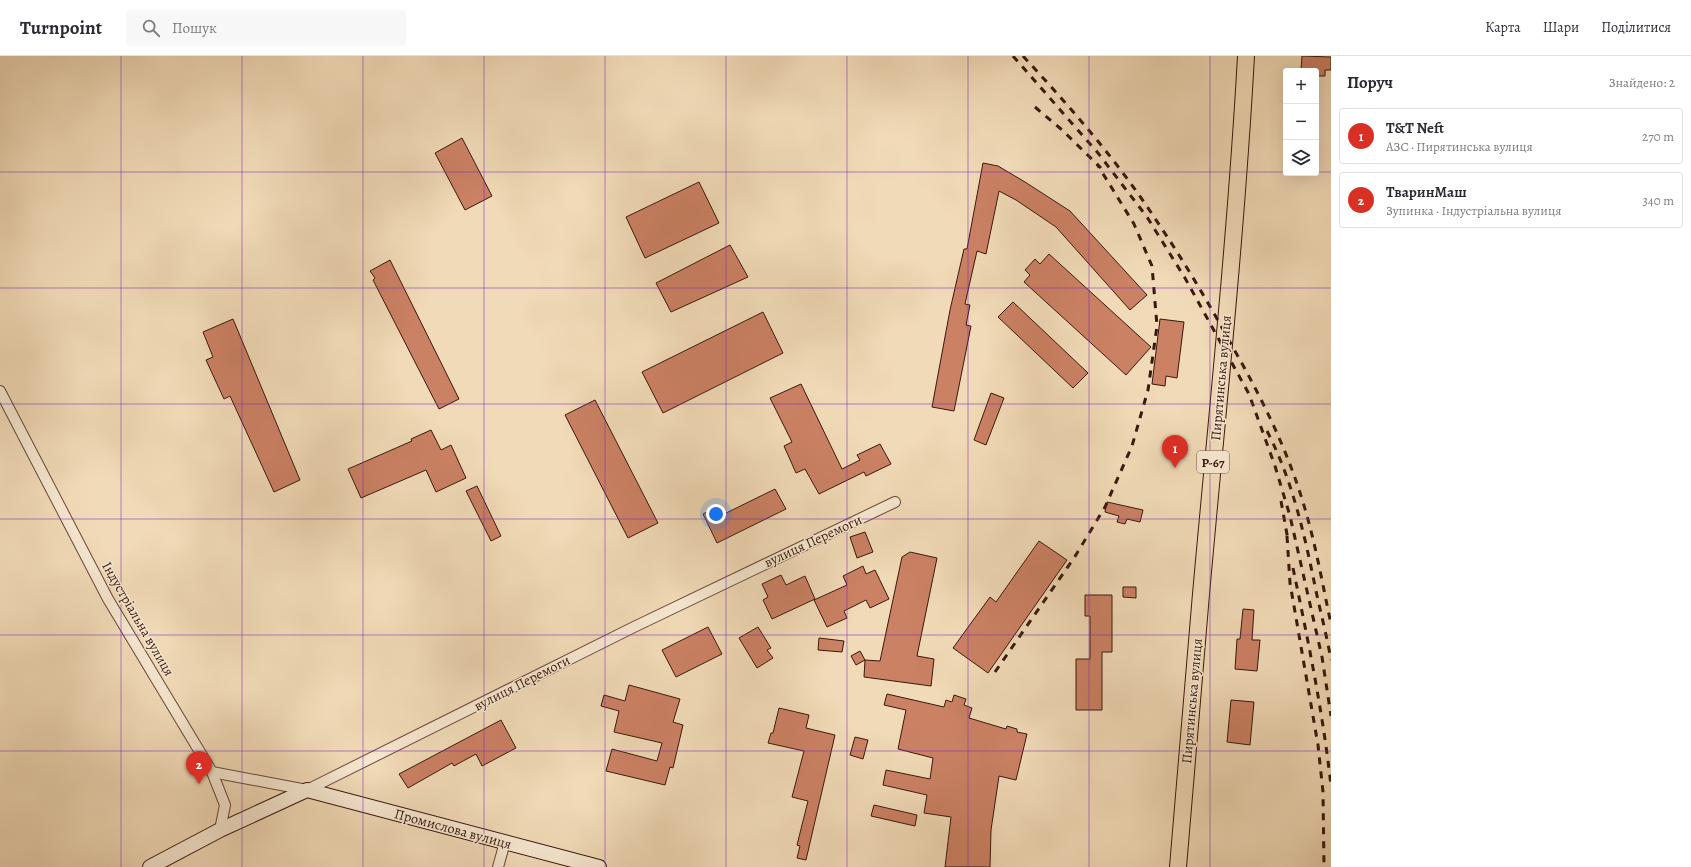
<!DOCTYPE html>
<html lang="uk">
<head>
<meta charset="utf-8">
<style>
  body { margin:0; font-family:Alegreya,serif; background:#f7f7f7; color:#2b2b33 }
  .controls { position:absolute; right:12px; top:12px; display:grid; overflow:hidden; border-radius:4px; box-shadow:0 4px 16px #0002 }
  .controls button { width:36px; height:36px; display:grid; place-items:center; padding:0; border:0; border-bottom:1px solid #e1e1e2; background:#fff; color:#2b2b33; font:20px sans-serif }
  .you { position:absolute; left:716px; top:458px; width:14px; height:14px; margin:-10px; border:3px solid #fff; border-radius:50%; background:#1a73e8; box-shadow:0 0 0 6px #1a73e833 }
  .badge { display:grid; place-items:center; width:26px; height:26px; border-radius:50%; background:#d93025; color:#fff; font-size:13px; font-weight:700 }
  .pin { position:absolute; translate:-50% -33px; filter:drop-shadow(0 1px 2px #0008) }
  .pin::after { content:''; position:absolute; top:21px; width:14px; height:12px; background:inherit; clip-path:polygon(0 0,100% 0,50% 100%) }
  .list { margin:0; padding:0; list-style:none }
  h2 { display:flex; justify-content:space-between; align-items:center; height:52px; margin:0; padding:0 16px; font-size:17px }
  h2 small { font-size:13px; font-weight:400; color:#7c7c81 }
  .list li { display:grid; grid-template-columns:26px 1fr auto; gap:12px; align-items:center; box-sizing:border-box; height:56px; margin:0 8px 8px; padding:0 8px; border:1px solid #e1e1e2; border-radius:4px }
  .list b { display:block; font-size:15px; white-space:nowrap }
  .list p { margin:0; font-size:13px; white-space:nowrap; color:#7c7c81 }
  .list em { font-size:13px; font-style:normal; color:#7c7c81 }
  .icon { flex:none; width:22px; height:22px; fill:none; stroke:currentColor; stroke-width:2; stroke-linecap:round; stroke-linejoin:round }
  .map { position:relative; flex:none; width:1331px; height:811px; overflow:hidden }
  header { display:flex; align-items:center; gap:24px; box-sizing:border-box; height:56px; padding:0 20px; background:#fff; border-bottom:1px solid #e1e1e2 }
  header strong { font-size:19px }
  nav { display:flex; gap:22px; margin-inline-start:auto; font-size:14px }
  .search { width:280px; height:36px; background:#f7f7f7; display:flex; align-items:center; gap:10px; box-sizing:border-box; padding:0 14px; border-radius:4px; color:#7c7c81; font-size:15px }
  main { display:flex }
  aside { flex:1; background:#fff }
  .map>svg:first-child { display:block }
</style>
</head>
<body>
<header>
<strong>Turnpoint</strong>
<div class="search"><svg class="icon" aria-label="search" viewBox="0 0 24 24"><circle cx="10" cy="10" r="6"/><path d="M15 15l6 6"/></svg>Пошук</div>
<nav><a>Карта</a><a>Шари</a><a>Поділитися</a></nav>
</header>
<main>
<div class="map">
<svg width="1331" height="811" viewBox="0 0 1331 811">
  <rect width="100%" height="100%" fill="#f1dab7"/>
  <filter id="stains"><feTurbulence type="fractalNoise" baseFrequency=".005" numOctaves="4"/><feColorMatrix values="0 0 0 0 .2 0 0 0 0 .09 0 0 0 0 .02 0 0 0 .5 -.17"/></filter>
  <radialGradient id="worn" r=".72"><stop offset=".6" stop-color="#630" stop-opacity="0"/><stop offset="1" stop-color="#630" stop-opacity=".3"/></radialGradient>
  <g fill="#cb8164" stroke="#3a180c">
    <path d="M1302 0 1331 1V14H1325V20H1316V15H1301Z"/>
    <path d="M462 82 492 140 465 154 435 97Z"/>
    <path d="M983 107 998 110 1025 126 1070 155 1147 239 1130 254 1056 171 1016 144 999 135 986 198 977 195 965 248 970 249 966 269 971 270 954 355 932 351 950 254 964 193H967Z"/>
    <path d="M699 126 719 167 645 202 626 161Z"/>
    <path d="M730 189 748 221 671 256 656 227Z"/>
    <path d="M1049 198 1151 291 1126 319 1024 226 1030 219 1025 214 1035 203 1040 208Z"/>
    <path d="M390 204 459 343 439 353 373 224 375 222 370 215Z"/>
    <path d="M1013 246 1088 317 1073 332 998 261Z"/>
    <path d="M763 256 783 297 663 357 642 316Z"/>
    <path d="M233 263 300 424 274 436 230 340 224 343 206 304 213 301 203 276Z"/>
    <path d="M1160 263 1184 266 1177 322 1166 320 1165 330 1152 328Z"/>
    <path d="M801 328 842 413 860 404 857 399 880 388 891 408 866 420 864 416 819 438 805 413 796 417 784 390 792 386 770 342Z"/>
    <path d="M991 337 1004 342 986 389 974 384Z"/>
    <path d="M595 344 658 467 628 482 565 359Z"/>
    <path d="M431 374 441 394 451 389 466 422 436 436 426 414 361 442 348 413 412 385 411 383Z"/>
    <path d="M477 430 501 480 491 485 466 435Z"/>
    <path d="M775 433 786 453 717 487 703 458 714 452 718 461Z"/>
    <path d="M1107 446 1143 454 1140 466 1127 463 1125 468 1117 466 1119 460 1105 456Z"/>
    <path d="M865 476 873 496 857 502 850 481Z"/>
    <path d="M1039 485 1067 504 988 617 953 592 990 541 996 546Z"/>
    <path d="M910 496 937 502 917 600 934 603 931 630 864 621 865 604 880 605 902 501Z"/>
    <path d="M863 510 866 518 875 514 889 543 870 552 866 544 844 555 847 562 827 571 814 544 847 529 843 520Z"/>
    <path d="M781 519 786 529 805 520 815 543 772 563 763 544 768 541 762 528Z"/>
    <path d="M1123 531H1136V542L1123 541Z"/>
    <path d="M1085 539H1112V596H1102V654H1076V603H1090V560H1085Z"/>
    <path d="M1243 553 1254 554 1252 584H1260L1257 615 1235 613 1237 583H1240Z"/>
    <path d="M708 571 722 598 676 621 662 594Z"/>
    <path d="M758 571 771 592 767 594 773 602 757 612 739 582Z"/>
    <path d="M819 582 844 585 842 596 818 594Z"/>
    <path d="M860 595 865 604 856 609 851 600Z"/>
    <path d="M629 629 680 643 673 666 683 669 673 712 670 711 665 729 606 715 612 693 657 705 662 687 614 676 619 655 601 650 604 639 625 645Z"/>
    <path d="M887 638 944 651 946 644 952 646 954 639 966 643 964 649 972 652 969 662 1006 673 1007 670 1017 673V676L1027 678 1016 724 999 720 991 774 990 811H945L951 761 924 757 927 739 883 729 886 714 930 723 933 702 898 693 906 654 884 649Z"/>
    <path d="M1231 644 1254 646 1250 689 1227 686Z"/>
    <path d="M779 652 809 659 806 672 835 679 806 804 797 802 800 790 797 789 808 745 792 741 804 695 768 687 771 677H773Z"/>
    <path d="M501 664 516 692 482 710 476 698 454 710 452 707 408 732 399 718Z"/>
    <path d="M855 681 868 684 863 703 850 699Z"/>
    <path d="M874 749 917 759 915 770 871 760Z"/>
  </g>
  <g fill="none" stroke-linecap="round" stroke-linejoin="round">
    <g stroke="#684837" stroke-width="12">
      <g id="street">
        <path d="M0 335 108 543 212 716 307 734 636 570 895 446"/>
        <path d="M212 716 225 749 220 774"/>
        <path d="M498 811 505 786"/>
      </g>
    </g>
    <g stroke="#3a180c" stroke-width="16">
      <path id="secondary" d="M150 811 220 774 307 734 599 811"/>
    </g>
    <g stroke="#3a180c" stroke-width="18">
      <path id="primary" d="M1178 811C1186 720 1193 629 1201 538 1217 359 1236 180 1246 0"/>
    </g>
    <use href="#street" stroke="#f6e7d0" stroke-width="10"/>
    <use href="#secondary" stroke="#f6e7d0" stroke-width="14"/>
    <use href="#primary" stroke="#f1dab7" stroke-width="16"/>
    <g stroke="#3a180c" stroke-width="3" stroke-dasharray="7 7" stroke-linecap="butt">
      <path d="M1013 0 1098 97 1147 161 1185 222 1249 338 1275 410 1290 460 1322 601 1331 660"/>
      <path d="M1023 0C1070 51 1116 103 1154 161 1182 202 1207 244 1231 288 1259 337 1285 388 1302 443 1315 484 1322 526 1331 568"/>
      <path d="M1035 51 1061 73 1101 112"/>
      <path d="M1267 375C1293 425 1305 481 1316 535 1321 558 1327 581 1331 604"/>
      <path d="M1281 445 1288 484"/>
      <path d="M1287 480 1290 527 1318 689 1323 736 1324 811"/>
      <path d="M1293 512C1308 584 1323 657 1331 730"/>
      <path d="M995 616 1074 502 1105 451 1132 390 1148 334 1157 270 1152 210 1134 168 1097 108"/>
    </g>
  </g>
  <path fill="none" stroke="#7b2cbf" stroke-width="1" stroke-opacity="0.55" d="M121 0V811M242 0V811M363 0V811M484 0V811M605 0V811M726 0V811M847 0V811M968 0V811M1089 0V811M1210 0V811M0 116H1286M1316 116H1331M0 232H1331M0 348H1331M0 463H1331M0 579H1331M0 695H1331"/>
  <g text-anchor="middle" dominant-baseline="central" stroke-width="3" stroke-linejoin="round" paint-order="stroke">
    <rect fill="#f6e7d0" stroke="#725647" stroke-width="1" x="1197" y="395" width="32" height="22" rx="3"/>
    <g font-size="13" font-weight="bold" fill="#3a180c">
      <text x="1213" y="406">Р-67</text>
    </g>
    <g font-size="14" fill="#3a180c" stroke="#f6e7d0">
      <text transform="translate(1221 322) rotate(-85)">Пирятинська вулиця</text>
      <text transform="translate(813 485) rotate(-25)">вулиця Перемоги</text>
      <text transform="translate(138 563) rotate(60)">Індустріальна вулиця</text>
      <text transform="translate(522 627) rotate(-27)">вулиця Перемоги</text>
      <text transform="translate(1192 645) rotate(-85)">Пирятинська вулиця</text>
      <text transform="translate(453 773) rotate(15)">Промислова вулиця</text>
    </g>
  </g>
  <rect width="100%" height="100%" filter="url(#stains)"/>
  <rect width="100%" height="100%" fill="url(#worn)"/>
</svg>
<div class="controls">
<button>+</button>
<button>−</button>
<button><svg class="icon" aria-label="layers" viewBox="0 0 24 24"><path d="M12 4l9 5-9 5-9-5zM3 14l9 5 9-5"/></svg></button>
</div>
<div class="you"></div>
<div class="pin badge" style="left:1175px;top:412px">1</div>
<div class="pin badge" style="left:199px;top:728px">2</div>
</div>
<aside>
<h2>Поруч<small>Знайдено: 2</small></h2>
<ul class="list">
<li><span class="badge">1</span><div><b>T&amp;T Neft</b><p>АЗС · Пирятинська вулиця</p></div><em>270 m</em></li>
<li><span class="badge">2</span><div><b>ТваринМаш</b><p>Зупинка · Індустріальна вулиця</p></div><em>340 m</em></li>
</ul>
</aside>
</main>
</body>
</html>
